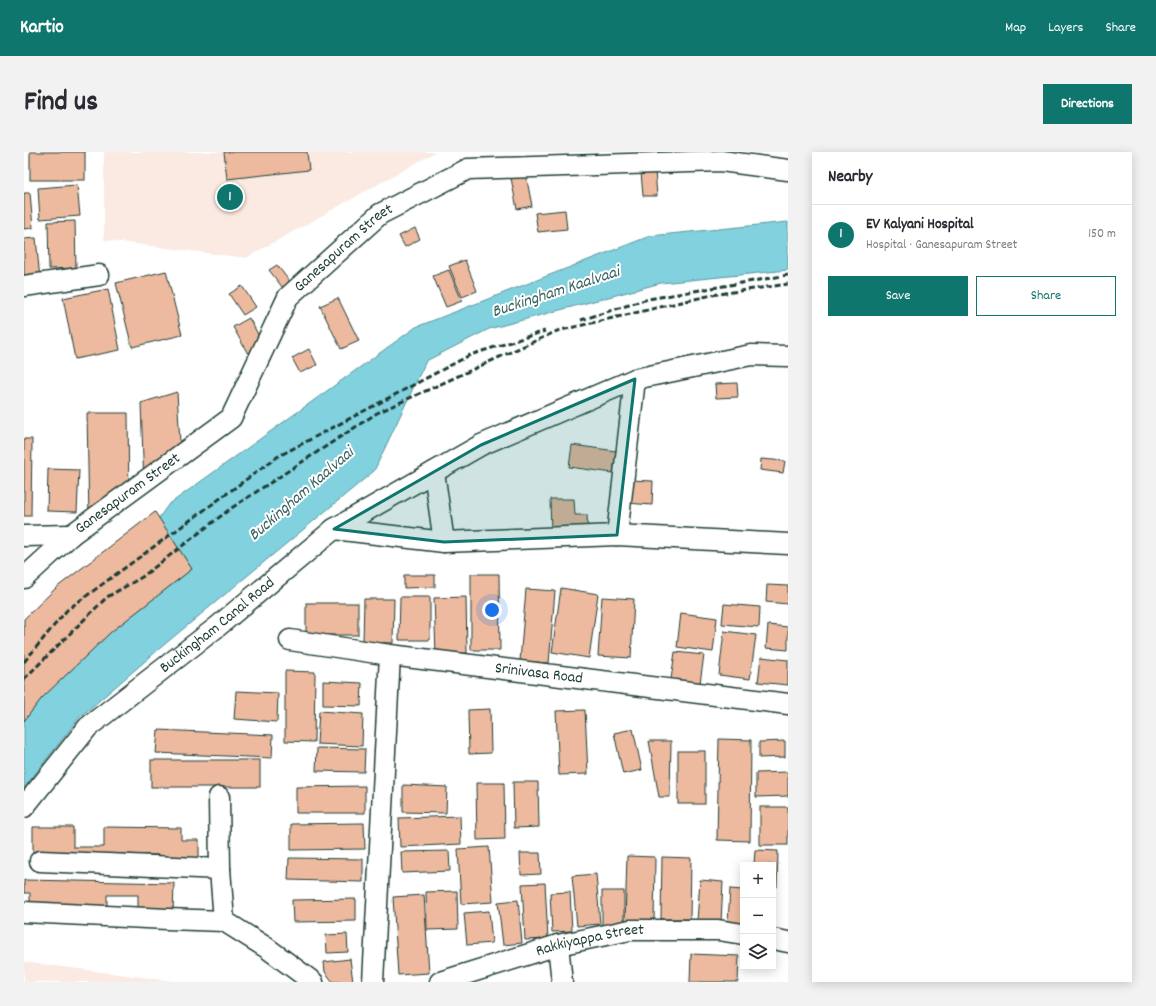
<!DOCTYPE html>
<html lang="en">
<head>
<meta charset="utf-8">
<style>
  body { margin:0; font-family:Dekko,sans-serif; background:#f2f2f3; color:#2b2b33 }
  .controls { position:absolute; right:12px; bottom:12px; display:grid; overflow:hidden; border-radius:0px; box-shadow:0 2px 10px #0003 }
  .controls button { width:36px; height:36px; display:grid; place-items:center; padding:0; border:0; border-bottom:1px solid #e1e1e2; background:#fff; color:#2b2b33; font:20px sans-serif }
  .you { position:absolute; left:468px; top:458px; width:14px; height:14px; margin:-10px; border:3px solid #fff; border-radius:50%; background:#1a73e8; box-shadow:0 0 0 6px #1a73e833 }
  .badge { display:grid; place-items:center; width:26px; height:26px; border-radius:50%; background:#0f766e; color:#fff; font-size:13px; font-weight:700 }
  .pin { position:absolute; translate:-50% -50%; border:2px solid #fff; box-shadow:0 1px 4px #0006 }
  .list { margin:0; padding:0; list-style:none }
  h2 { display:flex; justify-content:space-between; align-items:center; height:52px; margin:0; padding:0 16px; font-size:17px }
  h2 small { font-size:13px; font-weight:400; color:#7c7c81 }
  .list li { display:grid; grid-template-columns:26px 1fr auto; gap:12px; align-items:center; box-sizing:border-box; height:60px; padding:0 16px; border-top:1px solid #e1e1e2 }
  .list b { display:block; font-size:15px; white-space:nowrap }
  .list p { margin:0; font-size:13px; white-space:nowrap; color:#7c7c81 }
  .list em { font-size:13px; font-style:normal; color:#7c7c81 }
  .actions { display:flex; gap:8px; padding:12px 16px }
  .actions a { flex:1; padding:9px 0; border:1px solid #0f766e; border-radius:0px; text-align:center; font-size:14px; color:#0f766e }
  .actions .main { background:#0f766e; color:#fff }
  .icon { flex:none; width:22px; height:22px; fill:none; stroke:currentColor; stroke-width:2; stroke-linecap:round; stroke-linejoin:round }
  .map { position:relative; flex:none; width:764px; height:830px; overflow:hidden; border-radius:0px }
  header { display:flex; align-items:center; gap:24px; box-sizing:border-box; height:56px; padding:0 20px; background:#0f766e; color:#fff }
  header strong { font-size:19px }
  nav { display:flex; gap:22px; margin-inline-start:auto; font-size:14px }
  .intro { display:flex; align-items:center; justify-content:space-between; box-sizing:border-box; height:96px; padding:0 24px }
  h1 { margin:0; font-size:28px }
  .button { padding:10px 18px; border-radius:0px; background:#0f766e; color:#fff; font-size:14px; font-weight:700 }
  main { display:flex; gap:24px; padding:0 24px }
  aside { flex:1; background:#fff; border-radius:0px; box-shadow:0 2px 10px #0003 }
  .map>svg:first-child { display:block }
</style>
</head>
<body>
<header>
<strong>Kartio</strong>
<nav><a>Map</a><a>Layers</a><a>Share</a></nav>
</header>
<div class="intro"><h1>Find us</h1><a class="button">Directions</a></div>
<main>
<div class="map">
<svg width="764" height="830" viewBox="0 0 764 830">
  <rect width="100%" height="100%" fill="#fff"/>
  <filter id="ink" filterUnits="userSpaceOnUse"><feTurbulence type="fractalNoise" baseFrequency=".025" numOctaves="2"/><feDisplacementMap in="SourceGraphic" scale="8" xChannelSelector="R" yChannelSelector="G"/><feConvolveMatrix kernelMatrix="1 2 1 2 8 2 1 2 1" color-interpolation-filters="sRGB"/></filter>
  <g filter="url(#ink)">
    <g fill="#faeae2">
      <path d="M80 0H410V1L222 106 80 88Z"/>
      <path d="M0 810 156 830H0Z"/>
    </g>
    <path fill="#82d1df" stroke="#5a969b" d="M764 70V118L637 131 465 177 402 209 350 319 141 492 55 566 0 636V551L39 502 144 353 392 175 626 84Z"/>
    <g fill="#edba9f" stroke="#1f3d34">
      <rect x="6" y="0" width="55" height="28"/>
      <path d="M200 0H283L285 18 203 27Z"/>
      <path d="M631 19 633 44H619L617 20Z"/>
      <path d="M502 23 508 54 493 57 487 26Z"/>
      <path d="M53 33 56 64 16 67 14 36Z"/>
      <path d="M0 41H6L9 76 0 77Z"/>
      <path d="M541 58 543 77 514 80 511 61Z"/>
      <path d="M51 69 52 116 25 117 24 70Z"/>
      <path d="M391 76 396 87 381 95 375 84Z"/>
      <path d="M12 86 16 127 0 128V87Z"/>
      <path d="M441 108 453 139 438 145 425 114Z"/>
      <path d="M253 113 269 134 262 140 245 118Z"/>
      <path d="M425 118 438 149 422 155 409 124Z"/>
      <path d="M142 119 158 183 108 195 92 131Z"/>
      <path d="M218 134 232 155 219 163 205 142Z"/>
      <path d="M84 137 96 198 51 207 39 146Z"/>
      <path d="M314 146 335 189 317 197 296 154Z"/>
      <path d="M225 166 240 193 224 202 209 175Z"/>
      <path d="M285 197 293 213 276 221 268 206Z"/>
      <path d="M713 231 714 245 692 246 691 232Z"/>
      <path d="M153 240 157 308 120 334 117 251Z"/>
      <path d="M63 261H104L105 353 65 367Z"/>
      <path d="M0 287H8L7 364H0Z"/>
      <path d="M548 293 592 299 589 321 545 315Z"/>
      <path d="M737 307 761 309 759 321 736 318Z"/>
      <path d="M24 317 55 318 53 360 23 359Z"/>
      <path d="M604 328 629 329 628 353 603 351Z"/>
      <path d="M526 347H550L551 363H563L564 380 527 381Z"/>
      <path d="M131 360 168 417 87 480 18 546 0 569V467L32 436Z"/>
      <path d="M447 422H475L476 498H447Z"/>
      <path d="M380 423H411V435L380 436Z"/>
      <path d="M743 433 764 434V452L742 450Z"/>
      <path d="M537 436 574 442 565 506 528 500Z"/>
      <path d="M502 437 531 439 525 511 496 509Z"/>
      <path d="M376 445H406V488H375Z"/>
      <path d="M442 445 443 501 412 502 410 446Z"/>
      <path d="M578 445 610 447 607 506 574 504Z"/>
      <path d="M340 447H370L369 491 339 490Z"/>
      <rect x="282" y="451" width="52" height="32"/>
      <path d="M700 452 736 455 735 475 698 472Z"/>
      <path d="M657 461 693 466 689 500 653 495Z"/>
      <path d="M744 473 764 475V498L742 496Z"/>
      <path d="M700 479 732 483 726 527 695 523Z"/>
      <path d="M651 500 680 503 676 531 647 527Z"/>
      <path d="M737 505 764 508V533L734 530Z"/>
      <path d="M261 519 291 520 290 590 261 589Z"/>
      <path d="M299 529 338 531 337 554 299 553Z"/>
      <path d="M212 539 254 541 253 570 210 567Z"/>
      <path d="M466 557 467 601 445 602 444 558Z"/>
      <path d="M561 558 564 622 535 623 532 559Z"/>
      <path d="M295 559 339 562 338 594 293 592Z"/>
      <path d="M609 577 618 618 599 622 590 581Z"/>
      <path d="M134 578 249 583 248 606 132 601Z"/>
      <path d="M695 587 727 588 726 689 693 688Z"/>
      <path d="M625 589H647L646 645H635Z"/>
      <path d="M761 589V605L735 606V590Z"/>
      <path d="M293 596 341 597 340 620 292 619Z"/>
      <rect x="654" y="599" width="27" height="53"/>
      <rect x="127" y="608" width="109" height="27"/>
      <path d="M764 620V644L732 645V621Z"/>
      <path d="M489 630H514L515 675 490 676Z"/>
      <path d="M452 631H480L481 687 453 688Z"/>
      <path d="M379 633 423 635 422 661 379 660Z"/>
      <path d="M341 634V661H272V635Z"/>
      <rect x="736" y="655" width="28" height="38"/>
      <path d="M436 664 437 692 376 695 375 666Z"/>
      <path d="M340 671 341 697 267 698V672Z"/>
      <path d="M9 675H49V695H80V675L157 676V688H175V707L134 706 135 703 9 700Z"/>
      <path d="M465 695 469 750 437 752 434 697Z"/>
      <path d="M731 698 754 699 753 735H749V713H730Z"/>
      <path d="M425 699 426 719 378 721 377 700Z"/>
      <path d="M496 701H516L517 722 497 723Z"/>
      <path d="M603 704 631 705 630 771 601 770Z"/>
      <path d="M638 705 667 706 666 767H637Z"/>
      <path d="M265 706 339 707V730L264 728Z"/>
      <path d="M572 722 576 772 553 774 548 724Z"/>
      <path d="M0 728 150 731 149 762H114V743H83V761L6 759V741H0Z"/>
      <path d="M676 728 699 730 697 771 673 769Z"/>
      <path d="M521 731 524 787 501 788 498 732Z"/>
      <path d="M706 737 719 738V771L704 770Z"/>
      <path d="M433 739 434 777 403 778 402 740Z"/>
      <path d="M578 739H600V778L578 777Z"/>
      <path d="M546 740 548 779 528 780 526 741Z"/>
      <path d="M400 743 405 821 374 823 369 745Z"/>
      <path d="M332 747V769L269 770 268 748Z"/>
      <path d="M494 748 498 791 479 793 474 750Z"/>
      <path d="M465 759 468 791 443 793 440 761Z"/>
      <path d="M323 782 324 800 303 801 302 783Z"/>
      <path d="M667 802 715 804 714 830H666Z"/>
      <path d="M326 807 329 830H309L301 820 300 810Z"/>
    </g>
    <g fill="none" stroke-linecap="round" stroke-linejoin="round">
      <g stroke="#1f3d34" stroke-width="23">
        <g id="street">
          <path d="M0 134 75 123"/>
          <path d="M410 320 420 390 593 383 764 392"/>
          <path d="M310 377 420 390"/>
          <path d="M593 383 611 227"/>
          <path d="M0 384 47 383"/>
          <path id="s1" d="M0 426 47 383 207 266 264 145 356 62 444 17 697 9 764 18"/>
          <path id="s2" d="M266 488 366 503 764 552"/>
          <path d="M195 645 196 717 200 769"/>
          <path id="s3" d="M0 655 64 575 193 475 310 377 457 293 611 227 727 203 764 204"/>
          <path d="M16 709 196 717"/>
          <path d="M0 760 143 767 200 769 243 796 289 830"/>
          <path d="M749 787 764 790"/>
          <path d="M534 793 538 830"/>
          <path d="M349 830 366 503"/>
          <path id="s4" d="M416 830 534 793 606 778H694L719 782"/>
        </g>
      </g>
      <use href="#street" stroke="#fff" stroke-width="20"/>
      <g stroke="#1f3d34" stroke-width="3" stroke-dasharray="6 3" stroke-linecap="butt">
        <path d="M557 168 624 147 764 123"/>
        <path d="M0 510 43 458 253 305 446 203 521 179"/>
        <path d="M0 527 83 445 118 425 206 357 353 261 533 179 688 143 764 132"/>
      </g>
    </g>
  </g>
  <path fill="#0f766e" fill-opacity="0.2" stroke="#0f766e" stroke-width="3" stroke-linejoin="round" d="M611 227 593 383 420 390 310 377 457 293Z"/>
  <g text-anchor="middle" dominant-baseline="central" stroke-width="4" stroke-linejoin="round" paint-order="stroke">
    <g font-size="16" fill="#1f3d34" stroke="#fff">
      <text stroke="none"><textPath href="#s1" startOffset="470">Ganesapuram Street</textPath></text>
      <text stroke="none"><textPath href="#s1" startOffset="134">Ganesapuram Street</textPath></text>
      <text stroke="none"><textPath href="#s3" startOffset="267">Buckingham Canal Road</textPath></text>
      <text stroke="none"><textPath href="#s2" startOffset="251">Srinivasa Road</textPath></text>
      <text stroke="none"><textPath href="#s4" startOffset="156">Rakkiyappa Street</textPath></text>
    </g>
    <g font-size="17" font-style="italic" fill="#38625f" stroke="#fff">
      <text transform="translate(532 141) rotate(-18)">Buckingham Kaalvaai</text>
      <text transform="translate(278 343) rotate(-41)">Buckingham Kaalvaai</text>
    </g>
  </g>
</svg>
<div class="controls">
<button>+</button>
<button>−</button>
<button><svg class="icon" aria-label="layers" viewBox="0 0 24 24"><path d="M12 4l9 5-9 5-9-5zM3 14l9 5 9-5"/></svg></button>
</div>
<div class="you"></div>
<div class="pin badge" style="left:206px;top:45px">1</div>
</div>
<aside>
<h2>Nearby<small></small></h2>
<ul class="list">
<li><span class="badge">1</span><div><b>EV Kalyani Hospital</b><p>Hospital · Ganesapuram Street</p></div><em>150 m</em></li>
</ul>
<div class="actions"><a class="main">Save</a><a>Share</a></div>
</aside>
</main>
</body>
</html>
